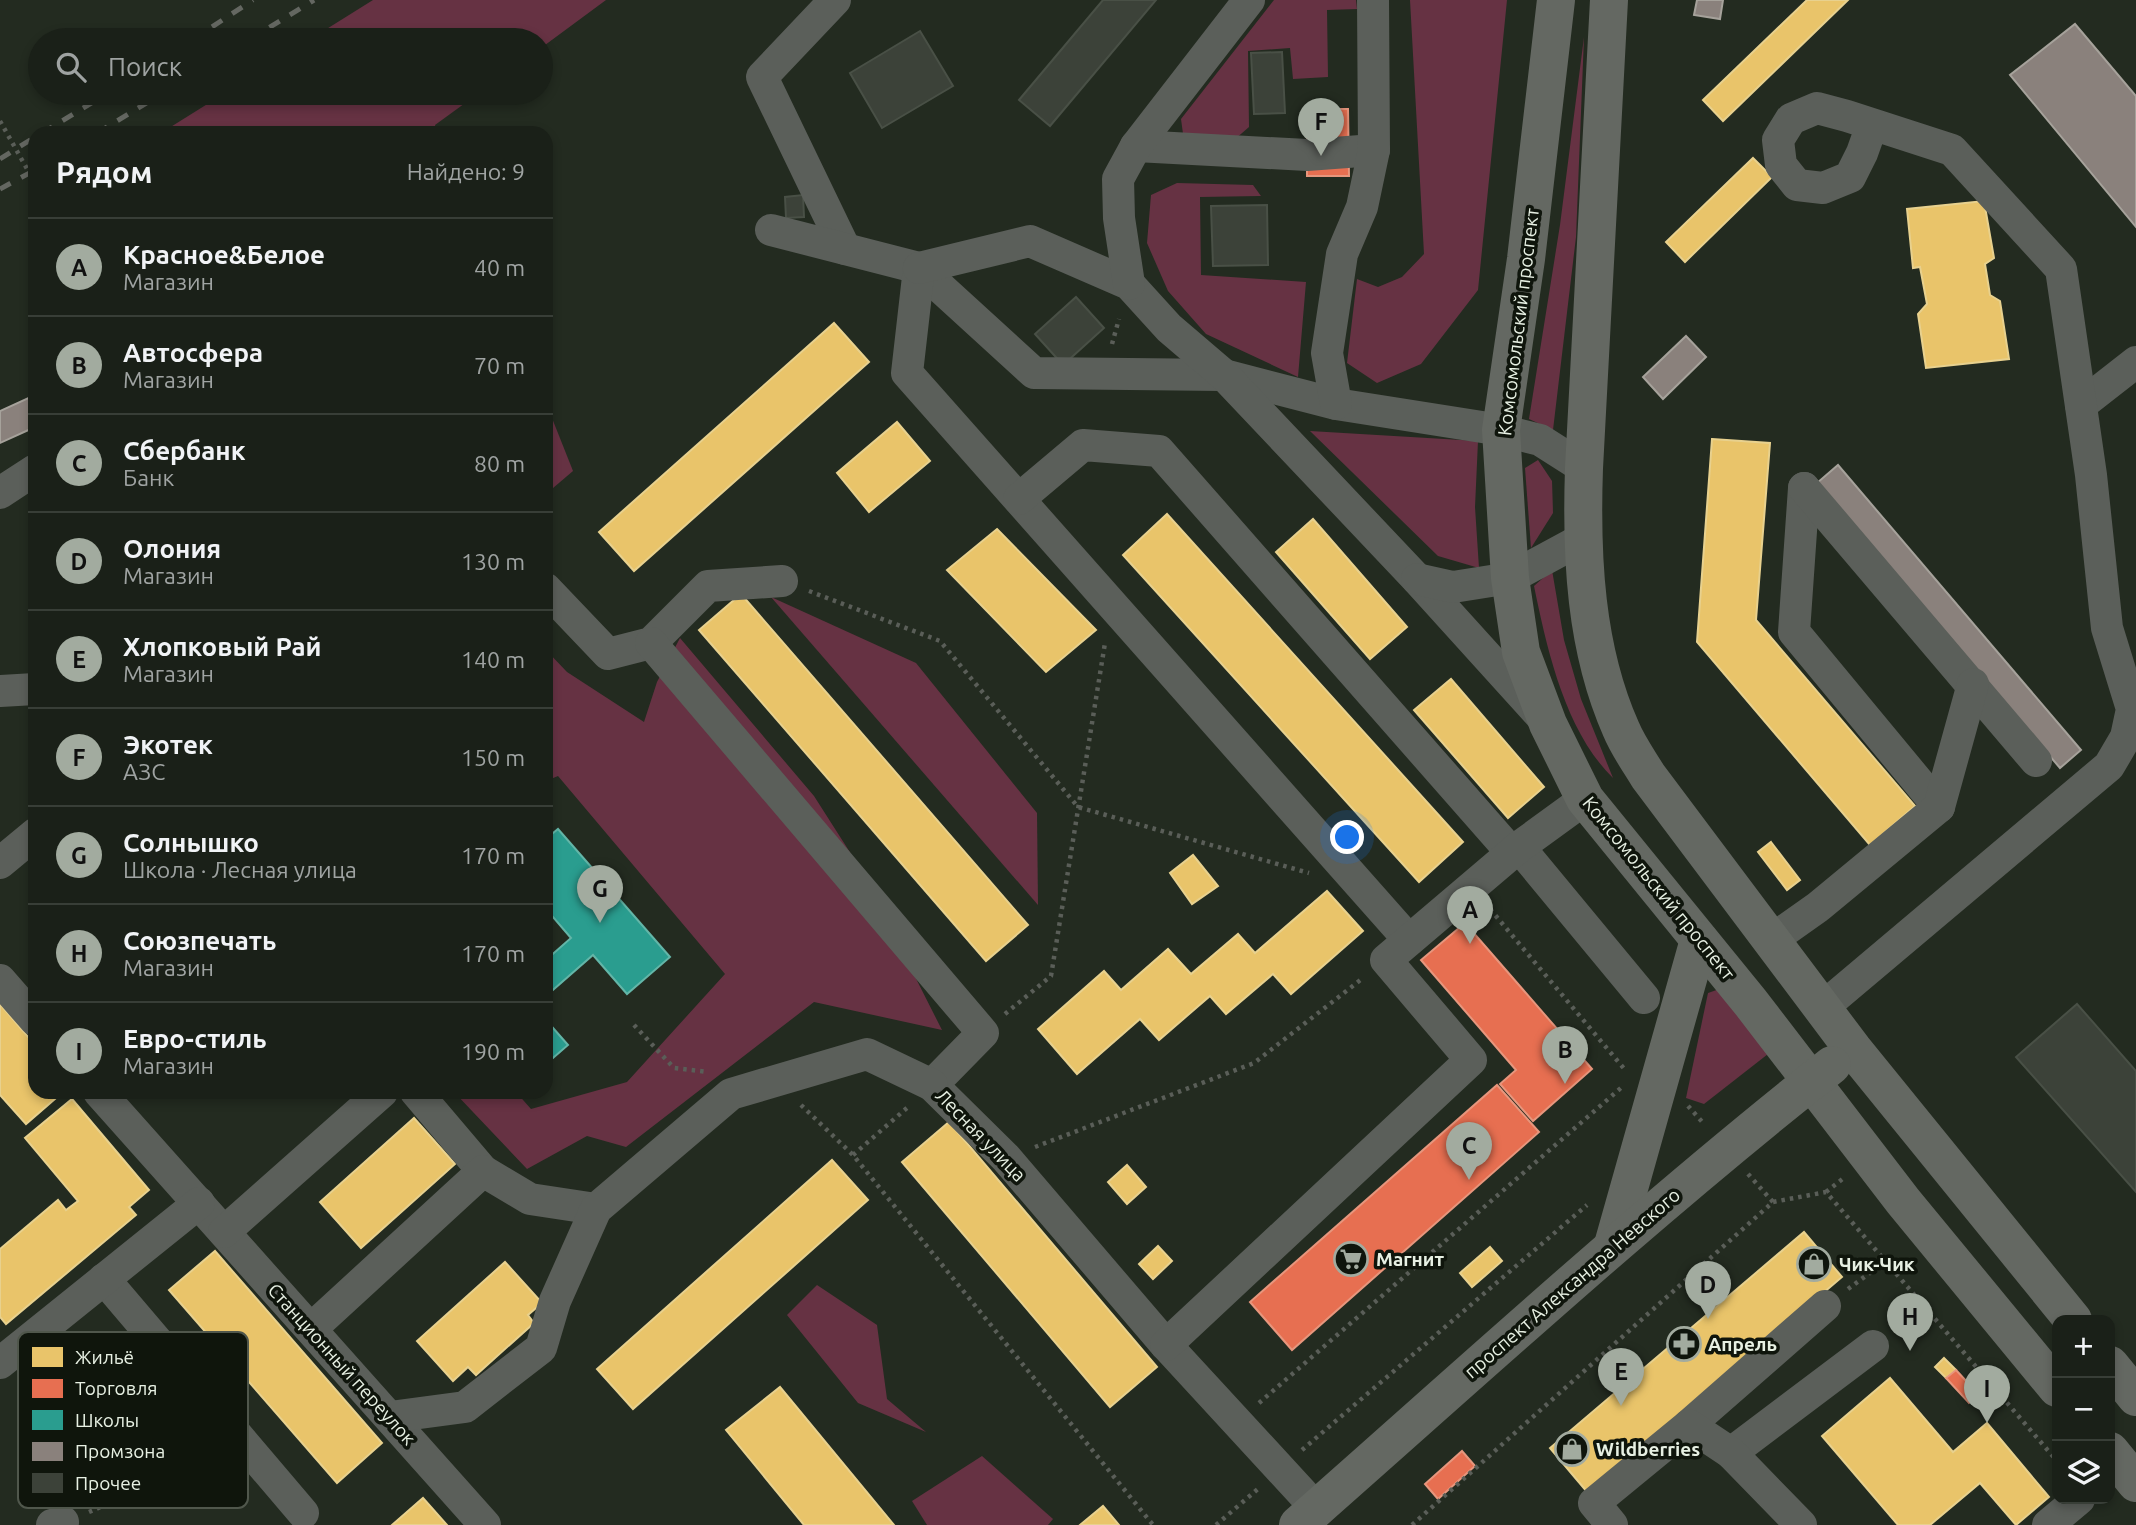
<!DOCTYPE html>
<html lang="ru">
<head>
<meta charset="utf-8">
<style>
  body { margin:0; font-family:Ubuntu,sans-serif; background:#272d25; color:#f1f3f6 }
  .controls { position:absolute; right:21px; bottom:21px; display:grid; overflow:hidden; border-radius:14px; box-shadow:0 4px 10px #0003 }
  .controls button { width:63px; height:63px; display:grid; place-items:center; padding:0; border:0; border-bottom:2px solid #383e37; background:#1a2018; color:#f1f3f6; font:35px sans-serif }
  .you { position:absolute; left:1348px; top:838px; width:24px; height:24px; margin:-18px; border:5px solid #fff; border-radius:50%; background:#1a73e8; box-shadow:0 0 0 10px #1a73e833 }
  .badge { display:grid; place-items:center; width:46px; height:46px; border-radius:50%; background:#a2ab9f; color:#111; font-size:23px; font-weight:700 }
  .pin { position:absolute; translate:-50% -58px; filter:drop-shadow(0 2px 4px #0008) }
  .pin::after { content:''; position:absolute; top:37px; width:24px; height:21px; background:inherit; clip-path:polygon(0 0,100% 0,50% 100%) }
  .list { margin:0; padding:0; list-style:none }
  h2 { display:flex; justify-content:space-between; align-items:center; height:91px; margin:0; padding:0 28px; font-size:30px }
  h2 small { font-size:23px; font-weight:400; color:#9fa3a2 }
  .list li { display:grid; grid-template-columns:46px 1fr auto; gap:21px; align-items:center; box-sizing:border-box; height:98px; padding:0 28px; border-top:2px solid #383e37 }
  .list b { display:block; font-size:26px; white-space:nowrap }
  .list p { margin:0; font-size:23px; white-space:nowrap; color:#9fa3a2 }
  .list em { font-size:23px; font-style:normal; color:#9fa3a2 }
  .icon { flex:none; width:38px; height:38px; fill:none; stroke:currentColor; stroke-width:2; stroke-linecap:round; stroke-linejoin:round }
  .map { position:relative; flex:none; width:2136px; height:1525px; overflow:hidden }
  .search { position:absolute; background:#1a2018; box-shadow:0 4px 10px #0003; left:28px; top:28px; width:525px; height:77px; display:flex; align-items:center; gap:18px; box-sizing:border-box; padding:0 24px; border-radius:38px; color:#9fa3a2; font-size:26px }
  .panel { position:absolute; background:#1a2018; box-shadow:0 4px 10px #0003; left:28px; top:126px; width:525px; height:973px; border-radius:21px }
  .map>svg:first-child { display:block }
</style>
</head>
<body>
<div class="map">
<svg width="2136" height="1525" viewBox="0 0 2136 1525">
  <rect width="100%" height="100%" fill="#232b20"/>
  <g fill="#663243">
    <path d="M373 0H606L541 48V40H309Z"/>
    <path d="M1274 0H1356L1357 9 1327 10 1328 77 1293 79 1290 48 1248 51 1249 127 1234 140 1184 141 1181 119Z"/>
    <path d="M1410 0H1507L1478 290 1421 364 1377 383 1347 363 1357 279 1378 287 1402 277 1424 254Z"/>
    <path d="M1584 37 1576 237 1553 430 1529 419 1560 225Z"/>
    <path d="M225 93H479L435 125 437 133H161Z"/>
    <path d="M1177 183 1253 185 1261 196 1200 197 1201 275 1306 282 1298 377 1206 334 1168 291 1147 243 1151 195Z"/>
    <path d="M546 403 573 471 546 494Z"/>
    <path d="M1310 431 1478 441 1475 507 1479 568 1438 556Z"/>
    <path d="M1538 460 1552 481 1553 513 1531 548 1525 468Z"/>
    <path d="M1552 570 1564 640 1581 699 1613 778C1565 731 1547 649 1534 586Z"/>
    <path d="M771 597 916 663 1037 813 1038 905Z"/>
    <path d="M680 638 814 796 860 868 942 1030 814 1002 626 1147 587 1136 527 1169 454 1092H516L531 1109 627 1082 725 974 558 776 546 781V650L567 672 644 722 657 682Z"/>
    <path d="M1728 986 1768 1054 1704 1104 1686 1098 1708 993Z"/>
    <path d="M817 1285 877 1325 887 1399 926 1432 858 1403 787 1315Z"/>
    <path d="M982 1456 1053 1519 1048 1525H927L912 1501Z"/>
  </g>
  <g fill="#e9c46a" stroke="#e8d18e" stroke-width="2">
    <path d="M1807 0H1848L1723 121 1703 100Z"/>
    <path d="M1753 158 1772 177 1685 262 1666 242Z"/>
    <path d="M1984 201 1994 258 1985 264 1990 295 2000 301 2009 359 1926 368 1918 314 1927 304 1920 267 1913 268 1907 209Z"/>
    <path d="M834 323 869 362 634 571 599 532Z"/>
    <path d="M897 422 930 461 869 512 837 473Z"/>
    <path d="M1712 439 1770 443 1756 620 1915 806 1870 845 1697 642Z"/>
    <path d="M1167 514 1463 842 1419 882 1123 555Z"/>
    <path d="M1313 519 1407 627 1370 659 1276 552Z"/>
    <path d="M997 529 1096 630 1046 672 947 570Z"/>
    <path d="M741 594 1028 925 986 961 699 630Z"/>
    <path d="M1451 679 1544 787 1508 818 1414 710Z"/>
    <path d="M1771 842 1800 880 1787 890 1758 852Z"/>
    <path d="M1193 855 1218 886 1192 904 1170 873Z"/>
    <path d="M1327 891 1363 931 1291 994 1273 974 1226 1014 1210 996 1159 1040 1140 1019 1077 1074 1038 1029 1104 971 1121 990 1168 949 1191 974 1238 934 1255 953Z"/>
    <path d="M0 1004 35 1045V1092H63L26 1124 0 1095Z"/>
    <path d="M72 1099 149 1190 129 1207 136 1215 6 1324 0 1317V1249L58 1200 66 1210 78 1201 25 1138Z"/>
    <path d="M414 1118 455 1164 361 1248 320 1202Z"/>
    <path d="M949 1122 1157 1367 1110 1407 902 1162Z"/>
    <path d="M832 1160 868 1200 633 1409 597 1369Z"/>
    <path d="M1127 1165 1146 1187 1127 1204 1108 1182Z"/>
    <path d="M1804 1232 1842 1277 1588 1493 1550 1448Z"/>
    <path d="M1158 1246 1172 1261 1153 1279 1139 1264Z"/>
    <path d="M1490 1247 1502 1261 1472 1287 1460 1273Z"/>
    <path d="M215 1251 382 1443 337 1483 169 1290Z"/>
    <path d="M505 1262 542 1303 528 1315 534 1323 476 1375 468 1367 453 1381 417 1341Z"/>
    <path d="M1944 1358 1956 1370 1946 1378 1935 1367Z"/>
    <path d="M1890 1378 1953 1452 1987 1423 2049 1497 2016 1525 1980 1483 1930 1525H1898L1822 1436Z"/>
    <path d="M780 1387 894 1525H804L726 1430Z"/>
    <path d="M423 1498 447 1525H392Z"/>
    <path d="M1103 1506 1119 1525H1080Z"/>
  </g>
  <g fill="#e76f51" stroke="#e7967d" stroke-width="2">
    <path d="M1307 109H1348L1349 176H1307Z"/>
    <path d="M1465 923 1592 1069 1533 1121 1500 1084 1516 1070 1421 960Z"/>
    <path d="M1497 1085 1539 1132 1292 1350 1250 1302Z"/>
    <path d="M1956 1370 1979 1395 1969 1403 1946 1378Z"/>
    <path d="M1462 1451 1475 1466 1438 1499 1425 1484Z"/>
  </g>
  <g fill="#2a9d8f" stroke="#63b6a8" stroke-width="2">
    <path d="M558 829 670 957 627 994 593 955 546 996V960L571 938 546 909V839Z"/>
    <path d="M546 1020 568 1045 546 1064Z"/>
  </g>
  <g fill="#8a817c" stroke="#a6a29b" stroke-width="2">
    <path d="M1697 0H1723L1720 19 1694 15Z"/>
    <path d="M2075 24 2136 96V227L2010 75Z"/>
    <path d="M1686 336 1706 357 1663 399 1643 377Z"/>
    <path d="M35 395V427L0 443V411Z"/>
    <path d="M1838 465 2081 750 2060 768 1817 483Z"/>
  </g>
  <g fill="#3c4239" stroke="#495046" stroke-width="2">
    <path d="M1103 0H1156L1050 126 1019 100Z"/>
    <path d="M920 31 953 86 882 128 850 73Z"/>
    <path d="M1282 52 1285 113 1254 114 1251 53Z"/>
    <path d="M803 195 804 217 786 218 785 197Z"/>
    <path d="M1267 205 1268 265 1213 266 1211 206Z"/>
    <path d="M1076 297 1104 328 1063 365 1035 334Z"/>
    <path d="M2077 1004 2136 1071V1192L2016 1057Z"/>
  </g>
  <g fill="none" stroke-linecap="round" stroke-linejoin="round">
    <g stroke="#5a5e58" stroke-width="4.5" stroke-dasharray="3.5 5" stroke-linecap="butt">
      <path d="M0 121 35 183"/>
      <path d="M1112 344 1119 319"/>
      <path d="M809 591 940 641 1078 807 1309 873"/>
      <path d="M1490 909 1626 1071"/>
      <path d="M1005 1014 1051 976 1105 643"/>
      <path d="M634 1025 674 1068 708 1072"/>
      <path d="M801 1105 853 1155 1153 1525"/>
      <path d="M1688 1106 1705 1125"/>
      <path d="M1035 1147 1254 1063 1363 978"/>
      <path d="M853 1155 908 1107"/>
      <path d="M1748 1174 1773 1202"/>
      <path d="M1826 1192 1845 1177"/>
      <path d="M1848 1289 1886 1261"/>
      <path d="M1897 1327 1925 1307"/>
      <path d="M1259 1403 1622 1087"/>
      <path d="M1302 1450 1587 1205"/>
      <path d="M89 1512 112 1502 199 1435"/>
      <path d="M1216 1525 1259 1488"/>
      <path d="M1412 1525 1773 1202 1826 1192 2057 1461"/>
    </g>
    <g stroke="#5b5f5a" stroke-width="32">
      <path d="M835 0 762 77 845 249"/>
      <path d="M1136 146 1307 155 1374 150"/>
      <path d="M771 230 919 268 1034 373 1224 375 1336 404 1501 430 1540 440 1584 468"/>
      <path d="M919 268 907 373 1409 940"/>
      <path d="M919 268 1030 241 1129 284 1169 328 1224 375 1417 579 1542 717"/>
      <path d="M1129 284 1119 218 1118 179 1136 146 1249 0"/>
      <path d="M1336 404 1327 353 1342 254 1362 207 1374 150 1373 0"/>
      <path d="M2081 405 2136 362"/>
      <path d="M1804 488 1794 632 1939 807"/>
      <path d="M1804 488 2036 761"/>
      <path d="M0 493 35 470"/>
      <path d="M1019 499 1083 445 1159 451 1512 853"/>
      <path d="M1417 579 1453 587 1510 578 1582 539"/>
      <path d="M546 589 608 654 651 643 708 586 782 581"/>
      <path d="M651 643 983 1033 932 1085 1006 1158 1166 1345 1317 1509 1298 1525"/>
      <path d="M0 691 35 689"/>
      <path d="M1519 847 1644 998"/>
      <path d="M0 863 35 834"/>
      <path d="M1770 941 1818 907 1939 807 1973 684"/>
      <path d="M0 980 35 1020"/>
      <path d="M1822 1008 2109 766 2126 737 2132 709 2107 628 2091 475 2061 269 1952 150 1847 116 1817 108 1791 119 1778 140 1781 165 1797 185 1823 188 1850 177 1862 153 1872 125"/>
      <path d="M99 1092 485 1525"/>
      <path d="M416 1092 483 1171"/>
      <path d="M224 1232 382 1092"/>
      <path d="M104 1279 303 1513"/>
      <path d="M311 1329 483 1171 530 1199 596 1209"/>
      <path d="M1166 1345 1471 1060 1386 960 1519 847 1585 799"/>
      <path d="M0 1363 199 1203"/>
      <path d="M390 1417 465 1407 541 1348 555 1301 596 1209 731 1094 867 1054 932 1085"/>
      <path d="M1689 1425 1825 1306"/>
      <path d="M1731 1453 1873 1346"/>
      <path d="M52 1525 63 1522"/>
      <path d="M1612 1525 1594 1503 1689 1425 1731 1453 1801 1525"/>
      <path d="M2048 1525 2079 1499"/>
    </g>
    <g stroke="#646862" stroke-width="38">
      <path d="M1556 0 1526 259 1501 430 1510 578 1521 652 1548 724 1585 799 1751 1003 1903 1201 2057 1388"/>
      <path d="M1609 0 1584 468C1581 556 1585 648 1621 729 1628 746 1639 761 1648 776L1853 1049 2073 1320"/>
      <path d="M1613 1245 1699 940"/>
      <path d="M2110 1365 2136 1397"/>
      <path d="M2110 1451 2136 1483"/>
      <path d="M1298 1525C1474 1370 1647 1211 1832 1065"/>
    </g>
    <g stroke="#646761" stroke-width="5" stroke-dasharray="12 12" stroke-linecap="butt">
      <path d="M192 40 253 0"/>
      <path d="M249 40 314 0"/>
      <path d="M42 133 108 93"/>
      <path d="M97 133 163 93"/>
      <path d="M0 159 35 137"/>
      <path d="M0 189 35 170"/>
    </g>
  </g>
  <defs>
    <g id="supermarket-ring" transform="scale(1.75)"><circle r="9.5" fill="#0f150c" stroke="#a2ab9f" stroke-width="1.5"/><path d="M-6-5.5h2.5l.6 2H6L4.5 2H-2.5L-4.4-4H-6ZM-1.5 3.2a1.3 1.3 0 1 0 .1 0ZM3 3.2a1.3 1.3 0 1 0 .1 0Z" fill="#a2ab9f"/></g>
    <g id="shop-ring" transform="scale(1.75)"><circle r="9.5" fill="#0f150c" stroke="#a2ab9f" stroke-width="1.5"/><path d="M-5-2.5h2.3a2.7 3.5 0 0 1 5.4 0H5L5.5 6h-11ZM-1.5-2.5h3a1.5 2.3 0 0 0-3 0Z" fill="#a2ab9f"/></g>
    <g id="pharmacy-ring" transform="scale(1.75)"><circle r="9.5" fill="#0f150c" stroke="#a2ab9f" stroke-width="1.5"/><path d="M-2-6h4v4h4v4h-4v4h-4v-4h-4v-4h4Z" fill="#a2ab9f"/></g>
  </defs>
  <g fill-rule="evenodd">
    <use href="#supermarket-ring" x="1351" y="1259"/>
    <use href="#shop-ring" x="1814" y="1264"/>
    <use href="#pharmacy-ring" x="1684" y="1344"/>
    <use href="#shop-ring" x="1572" y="1449"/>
  </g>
  <g text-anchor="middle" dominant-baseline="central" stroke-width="7" stroke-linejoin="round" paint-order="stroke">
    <g font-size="19" fill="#e7f0e3" stroke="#0f150c">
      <text transform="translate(1518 322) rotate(-83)">Комсомольский проспект</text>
      <text transform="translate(1659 888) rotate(51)">Комсомольский проспект</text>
      <text transform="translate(981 1135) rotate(46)">Лесная улица</text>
      <text transform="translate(1572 1283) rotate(-41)">проспект Александра Невского</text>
      <text transform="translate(342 1364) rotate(48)">Станционный переулок</text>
    </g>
    <g font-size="19" font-weight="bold" fill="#e7f0e3" stroke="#0f150c" text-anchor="start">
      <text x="1376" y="1259">Магнит</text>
      <text x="1839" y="1264">Чик-Чик</text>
      <text x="1708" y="1344">Апрель</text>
      <text x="1596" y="1449">Wildberries</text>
    </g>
  </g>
  <rect x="18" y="1332" width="230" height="176" rx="10" fill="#0f150c" stroke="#50574c" stroke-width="2"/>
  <rect x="32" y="1347" width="31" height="20" fill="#e9c46a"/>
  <rect x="32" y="1379" width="31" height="19" fill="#e76f51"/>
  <rect x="32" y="1410" width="31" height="20" fill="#2a9d8f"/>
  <rect x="32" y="1442" width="31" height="19" fill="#8a817c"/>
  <rect x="32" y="1473" width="31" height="20" fill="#3c4239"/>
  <g font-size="19" fill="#e7f0e3">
    <text x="75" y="1364">Жильё</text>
    <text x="75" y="1395">Торговля</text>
    <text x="75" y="1427">Школы</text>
    <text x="75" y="1458">Промзона</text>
    <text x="75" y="1490">Прочее</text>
  </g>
</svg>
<div class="controls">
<button>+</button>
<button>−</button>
<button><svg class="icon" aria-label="layers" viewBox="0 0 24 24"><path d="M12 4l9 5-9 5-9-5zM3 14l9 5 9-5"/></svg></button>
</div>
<div class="you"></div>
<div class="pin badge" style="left:1470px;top:944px">A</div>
<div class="pin badge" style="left:1565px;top:1084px">B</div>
<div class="pin badge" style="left:1469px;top:1180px">C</div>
<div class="pin badge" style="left:1708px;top:1319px">D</div>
<div class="pin badge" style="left:1621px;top:1406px">E</div>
<div class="pin badge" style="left:1321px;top:156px">F</div>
<div class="pin badge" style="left:600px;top:923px">G</div>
<div class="pin badge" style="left:1910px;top:1351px">H</div>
<div class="pin badge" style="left:1987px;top:1423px">I</div>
<div class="search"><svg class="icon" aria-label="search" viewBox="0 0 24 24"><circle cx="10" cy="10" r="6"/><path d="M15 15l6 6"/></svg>Поиск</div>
<section class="panel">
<h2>Рядом<small>Найдено: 9</small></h2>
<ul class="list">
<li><span class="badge">A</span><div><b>Красное&amp;Белое</b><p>Магазин</p></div><em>40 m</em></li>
<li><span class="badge">B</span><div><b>Автосфера</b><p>Магазин</p></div><em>70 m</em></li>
<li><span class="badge">C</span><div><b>Сбербанк</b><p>Банк</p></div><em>80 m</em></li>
<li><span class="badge">D</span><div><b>Олония</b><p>Магазин</p></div><em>130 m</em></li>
<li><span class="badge">E</span><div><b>Хлопковый Рай</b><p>Магазин</p></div><em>140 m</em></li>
<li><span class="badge">F</span><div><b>Экотек</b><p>АЗС</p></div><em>150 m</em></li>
<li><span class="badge">G</span><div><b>Солнышко</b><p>Школа · Лесная улица</p></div><em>170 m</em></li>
<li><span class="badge">H</span><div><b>Союзпечать</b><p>Магазин</p></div><em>170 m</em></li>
<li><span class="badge">I</span><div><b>Евро-стиль</b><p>Магазин</p></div><em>190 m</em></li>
</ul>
</section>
</div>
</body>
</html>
